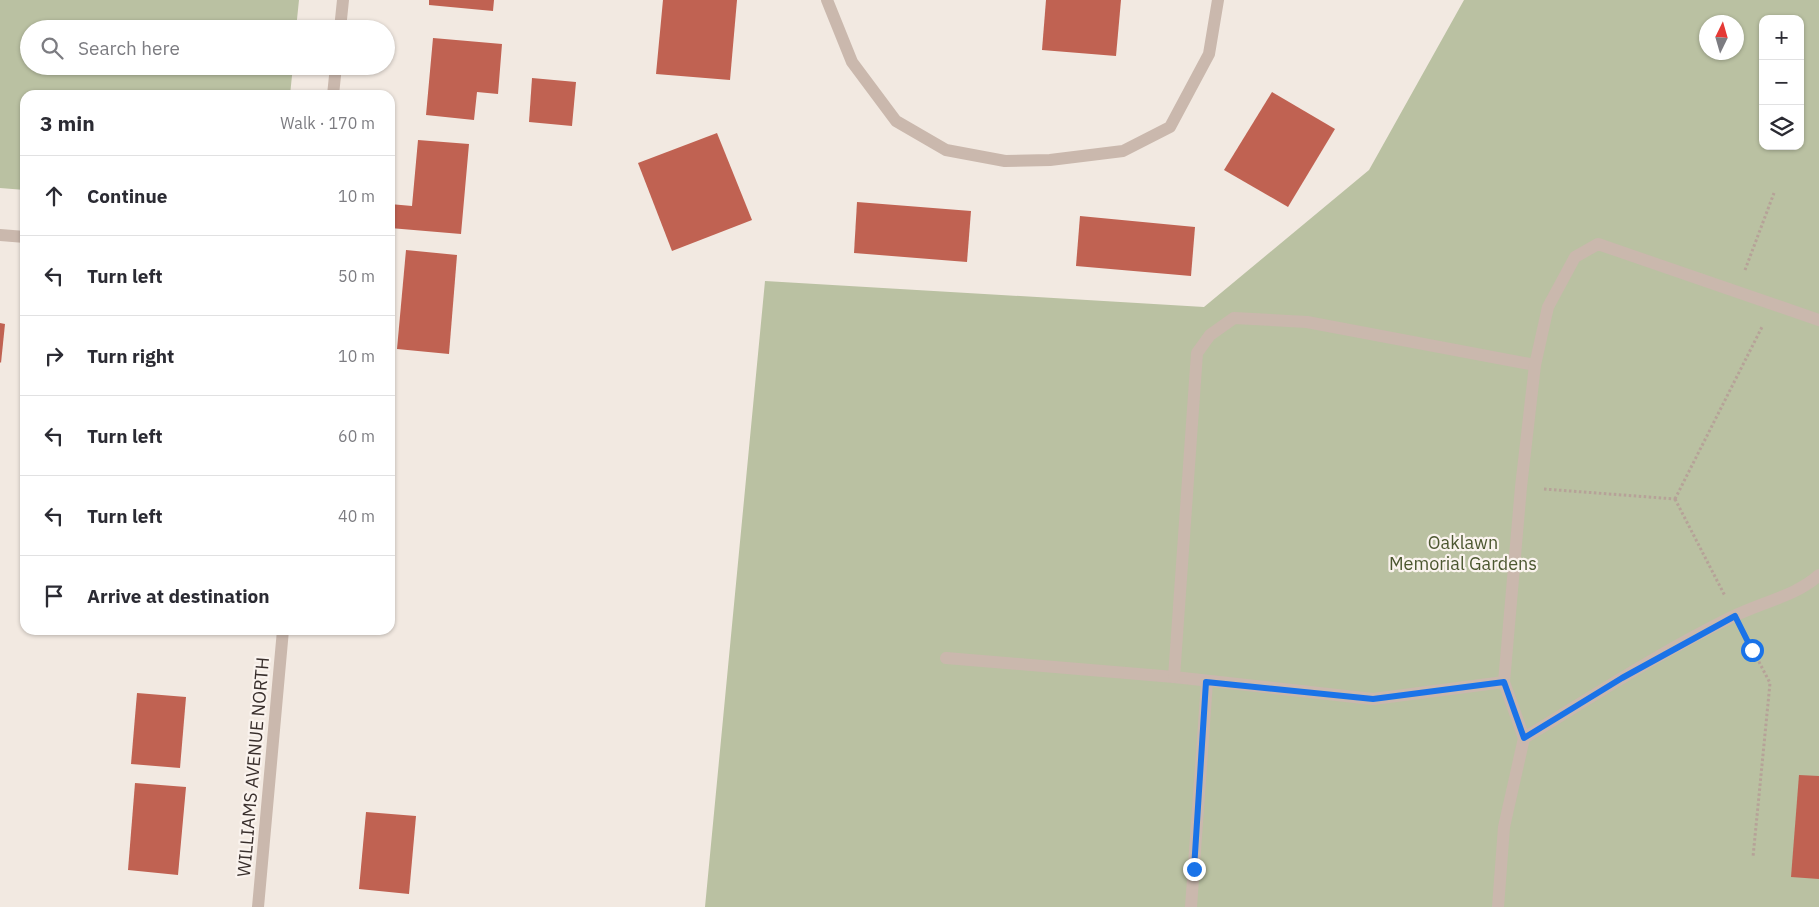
<!DOCTYPE html>
<html lang="en">
<head>
<meta charset="utf-8">
<style>
  body { margin:0; font-family:"IBM Plex Sans",sans-serif; background:#f7f7f7; color:#2b2b33 }
  .controls { position:absolute; right:15px; top:15px; display:grid; overflow:hidden; border-radius:10px; box-shadow:0 1px 4px #0004 }
  .controls button { width:45px; height:45px; display:grid; place-items:center; padding:0; border:0; border-bottom:1px solid #e1e1e2; background:#fff; color:#2b2b33; font:25px sans-serif }
  .compass { position:absolute; left:1699px; top:15px; width:45px; height:45px; border-radius:50%; background:#fff; box-shadow:0 1px 4px #0004; rotate:5deg }
  .stop { position:absolute; width:15px; height:15px; margin:-11px; border:4px solid #1a73e8; border-radius:50%; background:#fff }
  .stop.end { background:#1a73e8; border-color:#fff; box-shadow:0 1px 5px #0008 }
  .list { margin:0; padding:0; list-style:none }
  h2 { display:flex; justify-content:space-between; align-items:center; height:65px; margin:0; padding:0 20px; font-size:21px }
  h2 small { font-size:16px; font-weight:400; color:#7c7c81 }
  .list li { display:grid; grid-template-columns:32px 1fr auto; gap:15px; align-items:center; box-sizing:border-box; height:80px; padding:0 20px; border-top:1px solid #e1e1e2 }
  .list b { display:block; font-size:19px; white-space:nowrap }
  .list em { font-size:16px; font-style:normal; color:#7c7c81 }
  .icon { flex:none; width:28px; height:28px; fill:none; stroke:currentColor; stroke-width:2; stroke-linecap:round; stroke-linejoin:round }
  .map { position:relative; flex:none; width:1819px; height:907px; overflow:hidden }
  .search { position:absolute; background:#fff; box-shadow:0 1px 4px #0004; left:20px; top:20px; width:375px; height:55px; display:flex; align-items:center; gap:12px; box-sizing:border-box; padding:0 18px; border-radius:28px; color:#7c7c81; font-size:19px }
  .panel { position:absolute; background:#fff; box-shadow:0 1px 4px #0004; left:20px; top:90px; width:375px; height:545px; border-radius:15px }
  .map>svg:first-child { display:block }
</style>
</head>
<body>
<div class="map">
<svg width="1819" height="907" viewBox="0 0 1819 907">
  <rect width="100%" height="100%" fill="#f2e9e1"/>
  <g fill="#bac1a2" fill-rule="evenodd">
    <path d="M0 0H299L296 29H29V66H293L290 95H25V190L0 188Z"/>
    <path d="M1464 0H1819V907H705L765 281 1204 307 1369 170ZM1763 19H1800V146H1763ZM1706 22H1736V52H1706Z"/>
  </g>
  <g fill="#c06252">
    <path d="M429 0H494L493 11 429 5Z"/>
    <path d="M663 0H737L730 80 656 74Z"/>
    <path d="M1046 0H1121L1116 56 1042 50Z"/>
    <path d="M433 38 502 44 498 94 477 92 474 120 426 115Z"/>
    <path d="M532 78 576 82 572 126 529 122Z"/>
    <path d="M1272 92 1335 129 1288 207 1224 170Z"/>
    <path d="M717 133 752 220 672 251 638 163Z"/>
    <path d="M418 140 469 144 461 234 390 228V204L412 206Z"/>
    <path d="M857 202 971 211 967 262 854 253Z"/>
    <path d="M1080 216 1195 227 1191 276 1076 266Z"/>
    <path d="M406 250 457 255 449 354 397 349Z"/>
    <path d="M0 323 5 324 1 363 0 362Z"/>
    <path d="M137 693 186 697 180 768 131 764Z"/>
    <path d="M1799 775 1819 776V879L1791 877Z"/>
    <path d="M135 783 186 787 178 875 128 870Z"/>
    <path d="M366 812 416 816 409 894 359 889Z"/>
  </g>
  <g fill="none" stroke-linecap="round" stroke-linejoin="round">
    <g stroke="#b6a298" stroke-width="3" stroke-dasharray="2.5 2.5" stroke-linecap="butt">
      <path d="M1745 270 1774 193"/>
      <path d="M1544 489 1675 499"/>
      <path d="M1675 499 1725 596"/>
      <path d="M1675 499 1763 325"/>
      <path d="M1745 635 1770 683 1753 857"/>
    </g>
    <g stroke="#cab8ad" stroke-width="12">
      <path d="M946 658 1174 677 1373 699 1504 682"/>
      <path d="M1174 677 1197 353 1210 335 1234 318 1307 322 1535 365"/>
      <path d="M1524 738 1504 682 1521 487 1535 365 1548 307 1575 257 1598 244 1819 320"/>
      <path d="M1191 907 1207 682"/>
      <path d="M1498 907 1504 827 1524 738C1593 696 1662 651 1734 616 1762 602 1796 596 1819 575"/>
    </g>
    <g stroke="#cab8ad" stroke-width="12">
      <path d="M827 0 852 62 896 121 946 150 1005 161 1050 160 1123 151 1170 127 1209 54 1218 0"/>
      <path d="M340 29 343 0"/>
      <path d="M333 95 336 66"/>
      <path d="M0 235 25 237"/>
      <path d="M258 907 283 630"/>
    </g>
  </g>
  <g fill="none" stroke-linecap="round" stroke-linejoin="round">
    <path stroke="#1a73e8" stroke-width="6" d="M1194 869 1206 682 1373 699 1504 682 1524 738 1622 678 1735 616 1752 650"/>
  </g>
  <g text-anchor="middle" dominant-baseline="central" stroke-width="4.5" stroke-linejoin="round" paint-order="stroke">
    <g font-size="18" fill="#4c5730" stroke="#faf3ee">
      <text x="1463" y="542">Oaklawn<tspan x="1463" dy="21">Memorial Gardens</tspan></text>
    </g>
    <g font-size="18" fill="#392f2c" stroke="#faf3ee">
      <text transform="translate(253 767) rotate(-85)">WILLIAMS AVENUE NORTH</text>
    </g>
  </g>
</svg>
<div class="controls">
<button>+</button>
<button>−</button>
<button><svg class="icon" aria-label="layers" viewBox="0 0 24 24"><path d="M12 4l9 5-9 5-9-5zM3 14l9 5 9-5"/></svg></button>
</div>
<svg class="compass" viewBox="-18 -18 36 36"><path d="M0-13l5 13h-10z" fill="#e53935"/><path d="M0 13l5-13h-10z" fill="#7c7c81"/></svg>
<div class="stop" style="left:1752px;top:650px"></div>
<div class="stop end" style="left:1194px;top:869px"></div>
<div class="search"><svg class="icon" aria-label="search" viewBox="0 0 24 24"><circle cx="10" cy="10" r="6"/><path d="M15 15l6 6"/></svg>Search here</div>
<section class="panel">
<h2>3 min<small>Walk · 170 m</small></h2>
<ul class="list">
<li><svg class="icon" aria-label="ahead" viewBox="0 0 24 24"><path d="M12 20V5M6 11l6-6 6 6"/></svg><div><b>Continue</b></div><em>10 m</em></li>
<li><svg class="icon" aria-label="left" viewBox="0 0 24 24"><path d="M17 20v-9H6M10 6l-5 5 5 5"/></svg><div><b>Turn left</b></div><em>50 m</em></li>
<li><svg class="icon" aria-label="right" viewBox="0 0 24 24"><path d="M7 20v-9h11M14 6l5 5-5 5"/></svg><div><b>Turn right</b></div><em>10 m</em></li>
<li><svg class="icon" aria-label="left" viewBox="0 0 24 24"><path d="M17 20v-9H6M10 6l-5 5 5 5"/></svg><div><b>Turn left</b></div><em>60 m</em></li>
<li><svg class="icon" aria-label="left" viewBox="0 0 24 24"><path d="M17 20v-9H6M10 6l-5 5 5 5"/></svg><div><b>Turn left</b></div><em>40 m</em></li>
<li><svg class="icon" aria-label="arrive" viewBox="0 0 24 24"><path d="M6 21V4h12l-3 4 3 4H6"/></svg><div><b>Arrive at destination</b></div></li>
</ul>
</section>
</div>
</body>
</html>
